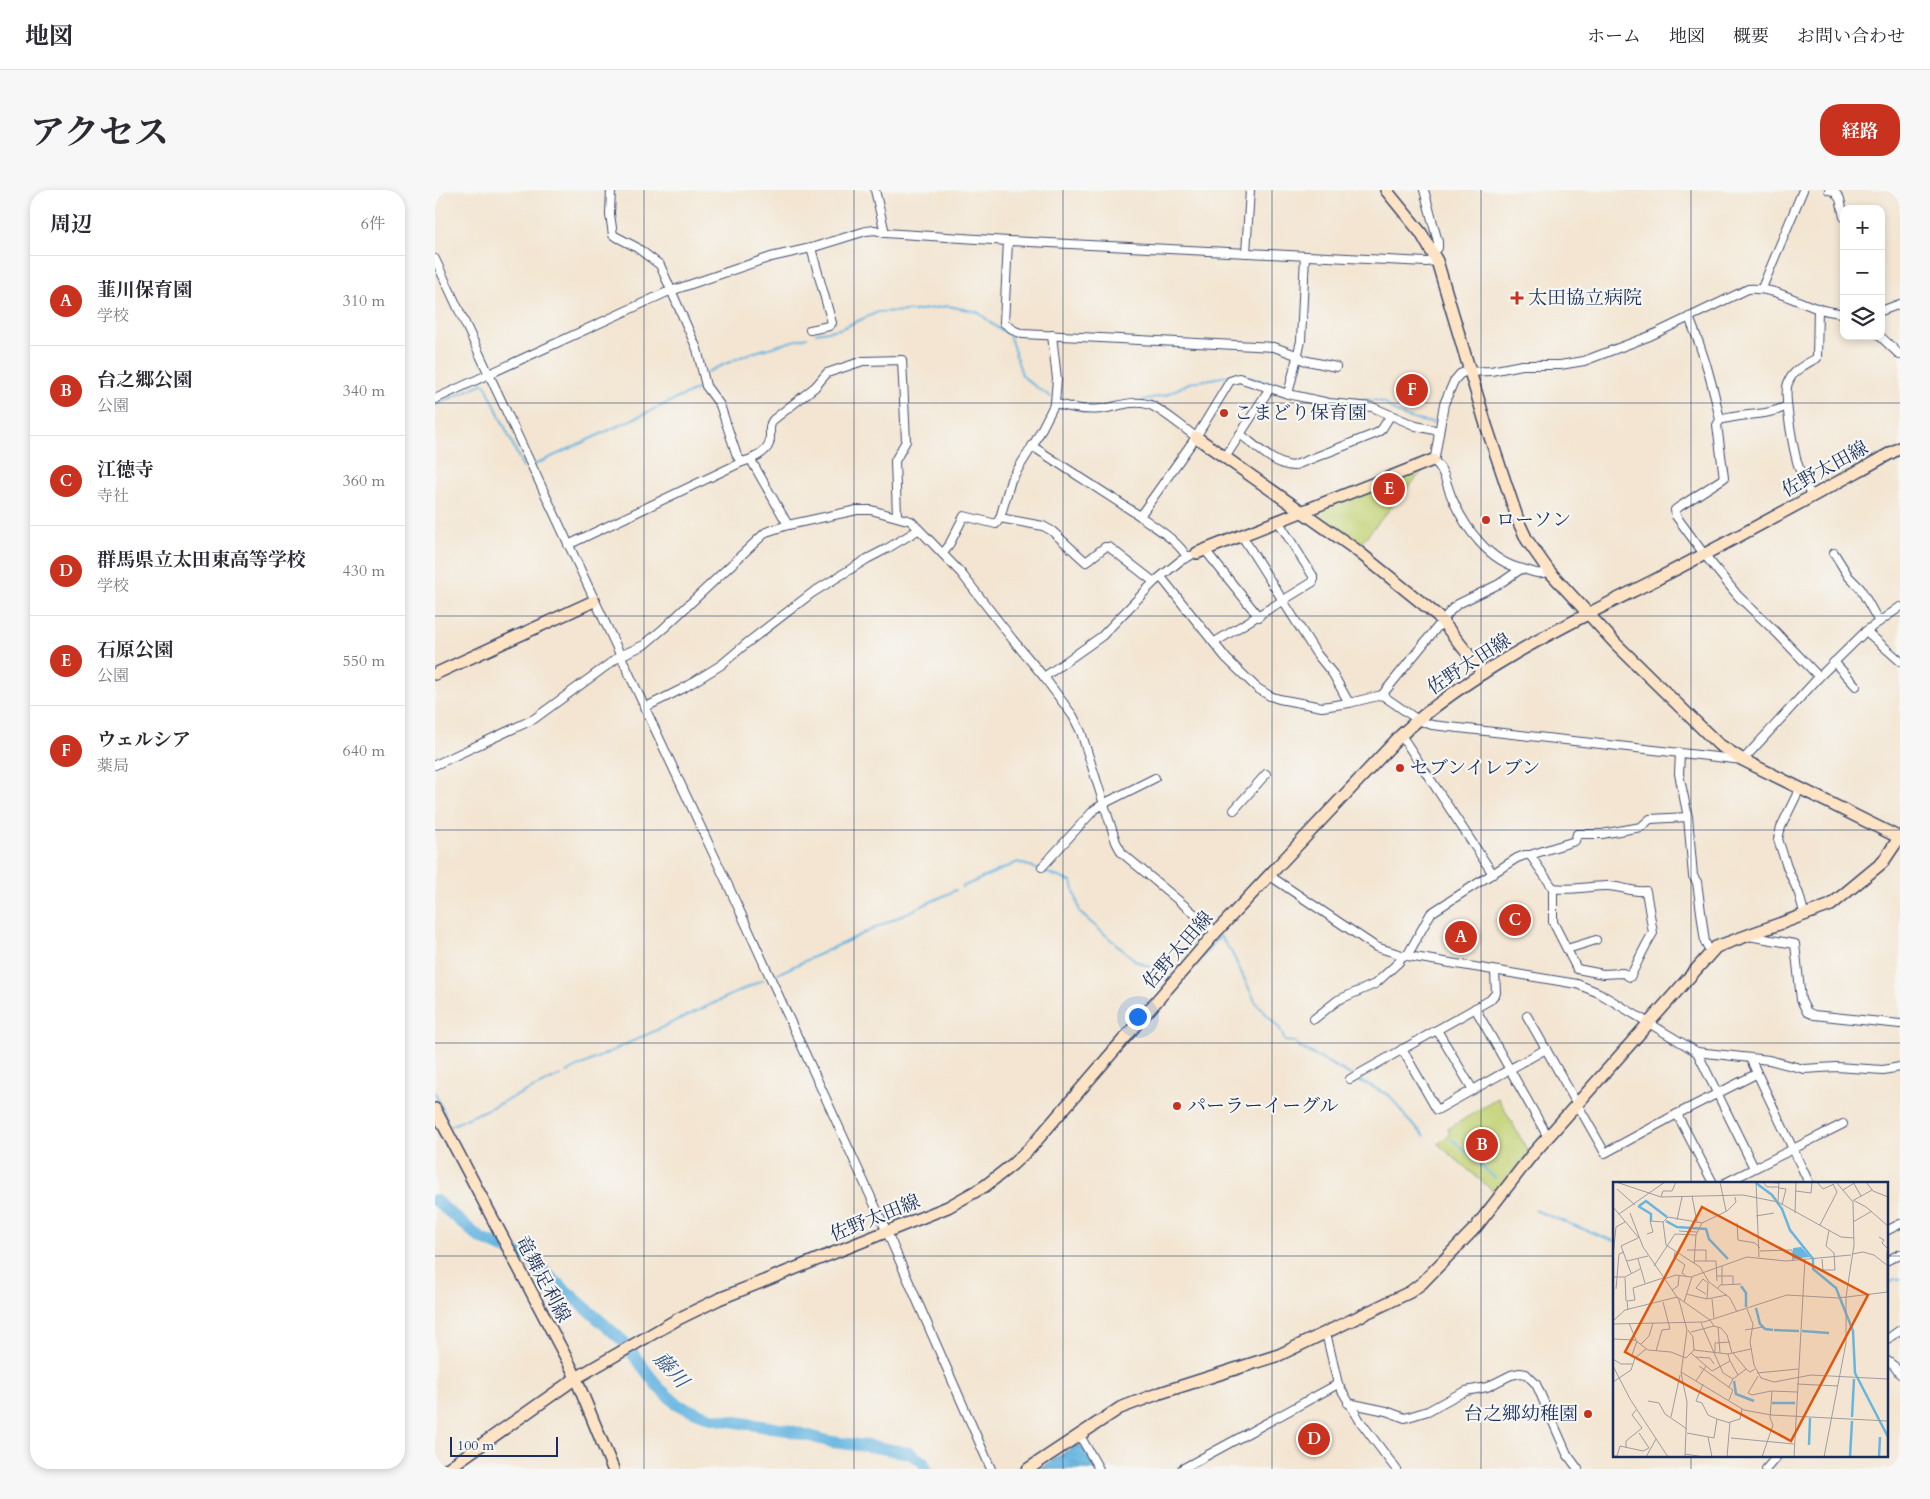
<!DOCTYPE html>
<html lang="ja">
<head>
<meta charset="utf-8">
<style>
  body { margin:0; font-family:Cardo,"Noto Serif JP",serif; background:#f7f7f7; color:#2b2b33 }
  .controls { position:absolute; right:15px; top:15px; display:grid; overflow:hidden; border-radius:10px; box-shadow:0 2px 8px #0003 }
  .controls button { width:45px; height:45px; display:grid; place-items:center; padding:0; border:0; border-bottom:1px solid #e1e1e2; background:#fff; color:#2b2b33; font:25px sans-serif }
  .scale { position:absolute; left:15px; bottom:12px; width:108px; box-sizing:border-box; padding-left:5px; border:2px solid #1b2f5e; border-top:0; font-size:14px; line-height:18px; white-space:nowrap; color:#1b2f5e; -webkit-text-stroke:4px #f6f6f2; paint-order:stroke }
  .you { position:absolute; left:702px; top:826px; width:18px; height:18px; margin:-12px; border:4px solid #fff; border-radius:50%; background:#1a73e8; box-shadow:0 0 0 8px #1a73e833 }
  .badge { display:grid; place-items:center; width:32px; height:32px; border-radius:50%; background:#c8321e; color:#fff; font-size:16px; font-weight:700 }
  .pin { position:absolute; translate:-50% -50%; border:2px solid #fff; box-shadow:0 1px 5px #0006 }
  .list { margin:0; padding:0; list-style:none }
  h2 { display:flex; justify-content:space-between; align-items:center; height:65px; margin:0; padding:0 20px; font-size:21px }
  h2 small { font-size:16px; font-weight:400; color:#7c7c81 }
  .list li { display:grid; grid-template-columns:32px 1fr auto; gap:15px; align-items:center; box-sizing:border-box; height:90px; padding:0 20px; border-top:1px solid #e1e1e2 }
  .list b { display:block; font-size:19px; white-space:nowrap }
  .list p { margin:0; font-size:16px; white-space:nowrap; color:#7c7c81 }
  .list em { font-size:16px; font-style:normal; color:#7c7c81 }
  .icon { flex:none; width:28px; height:28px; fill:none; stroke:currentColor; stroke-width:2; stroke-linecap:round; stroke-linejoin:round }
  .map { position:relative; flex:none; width:1465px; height:1279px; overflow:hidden; border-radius:20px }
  header { display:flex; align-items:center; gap:30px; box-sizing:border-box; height:70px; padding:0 25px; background:#fff; border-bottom:1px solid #e1e1e2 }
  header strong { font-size:24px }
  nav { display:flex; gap:28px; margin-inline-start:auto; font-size:18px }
  .intro { display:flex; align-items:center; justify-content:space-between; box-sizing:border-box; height:120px; padding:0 30px }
  h1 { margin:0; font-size:35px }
  .button { padding:12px 22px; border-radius:20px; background:#c8321e; color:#fff; font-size:18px; font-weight:700 }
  main { display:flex; gap:30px; padding:0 30px }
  aside { flex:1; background:#fff; border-radius:20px; box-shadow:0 2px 8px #0003 }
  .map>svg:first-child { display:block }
</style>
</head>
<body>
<header>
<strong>地図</strong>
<nav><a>ホーム</a><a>地図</a><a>概要</a><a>お問い合わせ</a></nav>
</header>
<div class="intro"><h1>アクセス</h1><a class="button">経路</a></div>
<main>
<aside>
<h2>周辺<small>6件</small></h2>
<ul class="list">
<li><span class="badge">A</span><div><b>韮川保育園</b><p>学校</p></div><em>310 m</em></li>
<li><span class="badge">B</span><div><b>台之郷公園</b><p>公園</p></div><em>340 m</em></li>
<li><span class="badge">C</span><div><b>江徳寺</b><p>寺社</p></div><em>360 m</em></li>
<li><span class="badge">D</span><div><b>群馬県立太田東高等学校</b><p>学校</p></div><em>430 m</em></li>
<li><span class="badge">E</span><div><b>石原公園</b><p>公園</p></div><em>550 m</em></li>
<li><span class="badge">F</span><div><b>ウェルシア</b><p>薬局</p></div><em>640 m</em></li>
</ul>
</aside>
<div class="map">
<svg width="1465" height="1279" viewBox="0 0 1465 1279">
  <defs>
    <pattern id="water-ripples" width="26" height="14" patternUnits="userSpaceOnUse" patternTransform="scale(1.25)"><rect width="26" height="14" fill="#67b6e1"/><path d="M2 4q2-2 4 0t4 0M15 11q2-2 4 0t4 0" fill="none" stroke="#5494ba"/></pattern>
  </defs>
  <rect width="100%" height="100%" fill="#f6f6f2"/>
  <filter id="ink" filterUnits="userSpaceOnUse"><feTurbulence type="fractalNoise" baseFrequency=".02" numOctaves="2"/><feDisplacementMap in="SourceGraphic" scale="10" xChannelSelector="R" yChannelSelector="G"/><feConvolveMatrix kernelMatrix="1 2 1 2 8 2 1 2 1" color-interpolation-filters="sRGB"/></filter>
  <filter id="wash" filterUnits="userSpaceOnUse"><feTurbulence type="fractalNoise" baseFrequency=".0096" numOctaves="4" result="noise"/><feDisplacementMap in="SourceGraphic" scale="20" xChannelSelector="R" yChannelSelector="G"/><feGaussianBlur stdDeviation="1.12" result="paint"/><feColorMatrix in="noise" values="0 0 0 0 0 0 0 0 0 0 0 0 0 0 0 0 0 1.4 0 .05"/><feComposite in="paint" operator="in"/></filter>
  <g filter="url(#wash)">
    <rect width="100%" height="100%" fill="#f3e5d1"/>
    <g fill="#c3d275" stroke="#6f806a">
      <path d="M989 279 926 353 921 354 884 327 885 320Z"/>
      <path d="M1063 908 1094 963 1064 1002 1060 999 1058 1001 1003 954 1015 944 1013 939Z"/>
    </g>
    <path fill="url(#water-ripples)" stroke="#4172a0" d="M641 1255 648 1257 660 1279H605Z"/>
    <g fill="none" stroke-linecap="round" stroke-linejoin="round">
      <g stroke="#67b6e1" stroke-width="2">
        <path d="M381 143 405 139 443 122 479 121 513 116 543 122 561 137 574 144 587 185 594 192 616 207"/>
        <path d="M272 182 313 164 372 147"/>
        <path d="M858 200 910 209 939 210 951 213C960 227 983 231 999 233"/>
        <path d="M708 210 731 205 754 193 803 184 852 198"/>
        <path d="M629 212 657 216"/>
        <path d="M0 215 47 194H50L88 277 92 278"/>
        <path d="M99 275 267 197 265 188"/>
        <path d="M527 697 583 672 637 692 645 723 701 771 731 784"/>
        <path d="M340 785 521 700"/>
        <path d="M751 786 785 746 797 763 821 813 845 839 850 851 860 852 866 858 916 885"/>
        <path d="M132 882 328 790"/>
        <path d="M922 889 955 906 972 929 990 946"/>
        <path d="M0 903 12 929"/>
        <path d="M16 936 126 885"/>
        <path d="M1017 949 1060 988"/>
        <path d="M1099 1020 1179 1051"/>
        <path d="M1451 1094 1460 1089H1465"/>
      </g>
      <path stroke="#67b6e1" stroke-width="12" d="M0 1010 45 1048 95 1069 187 1150 224 1198 243 1215 276 1228 352 1240 397 1252 440 1257 474 1263 488 1272 491 1279"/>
    </g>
  </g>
  <g filter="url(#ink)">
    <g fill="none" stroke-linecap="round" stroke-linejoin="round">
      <g stroke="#3b4a6f" stroke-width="10">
        <g id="street">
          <path d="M176 0 175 24 178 45 201 57 225 75 262 159 271 196 285 215 302 266 307 272"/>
          <path d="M440 0 450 43"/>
          <path d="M989 0 1003 52V58L998 63"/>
          <path d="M1394 0 1399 1 1405 9 1409 27"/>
          <path d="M573 51 569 133 580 141 588 144 839 157 864 166 868 170 901 177"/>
          <path d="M811 63 815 0"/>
          <path d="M0 69 292 693 452 1042 556 1279"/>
          <path d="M1327 98 1368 0"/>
          <path d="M1446 121 1465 114"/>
          <path d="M1254 127C1268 161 1278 193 1285 230L1282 235 1289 288 1244 317 1240 320 1241 326 1269 364 1303 406 1341 442 1384 487"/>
          <path d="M375 140 394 136 397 133 376 58"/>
          <path d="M1445 146 1465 165"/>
          <path d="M853 204 866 151 870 66"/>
          <path d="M0 209 230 103 336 67 376 58 431 41 440 40 450 43 573 51 991 72 1002 71"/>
          <path d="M620 213C635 218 650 221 666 219 682 217 696 210 712 214 723 216 750 239 761 247"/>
          <path d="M1285 230C1308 223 1330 227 1352 216"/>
          <path d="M805 244C820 255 839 275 858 276L942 243 947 239 955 226"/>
          <path d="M597 256 705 326"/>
          <path d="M791 266 835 198"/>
          <path d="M316 270 353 335"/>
          <path d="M1377 307C1372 297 1367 288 1364 278 1359 264 1348 205 1353 193 1358 180 1371 174 1382 168L1383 118"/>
          <path d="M565 328 608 336 617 341 651 372 670 357H674L719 392"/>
          <path d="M807 346 881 463 898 484 914 513"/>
          <path d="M133 355 307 272C316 270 331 263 334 254 337 246 332 237 338 230L380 197 392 183 428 171 467 170 471 251 460 271 462 326"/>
          <path d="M770 360 824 427"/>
          <path d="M508 363 513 357 529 326 561 334 565 328 576 290 600 252 620 213 622 189 617 145"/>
          <path d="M1399 363 1414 387 1425 398 1444 432"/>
          <path d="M752 367C742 350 721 338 705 326L761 247 795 191 804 188 853 204 894 213 937 217 981 236 1004 241"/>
          <path d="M1114 381C1104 386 1099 382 1088 379 1054 372 1030 338 1017 308 1011 295 1010 279 998 270L1000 267 1009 214 1019 191 1025 184 1030 182 1056 181 1087 175H1125L1149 171 1215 146 1313 99C1338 97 1358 110 1381 118 1390 121 1400 122 1409 124"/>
          <path d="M726 387 791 468 822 498 835 506 844 509 887 517 914 513 947 505 1017 419 1023 414 1064 394 1086 379"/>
          <path d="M1431 441 1465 471"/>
          <path d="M780 452 878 392V386L843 331"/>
          <path d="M1399 472 1421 496"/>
          <path d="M609 487 667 446 719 392 745 371 755 366"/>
          <path d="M947 505 983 530 997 535 1308 570 1384 487 1431 441 1465 417"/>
          <path d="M209 518 247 499 286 475 312 453 377 403 432 369 453 358 483 340"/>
          <path d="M966 545 1058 684"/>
          <path d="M1245 564 1244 584 1253 627 1258 686 1262 692 1270 752 1275 762"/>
          <path d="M0 575 99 529 185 466 209 455 229 438 331 342 353 335 422 320H436L476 331 526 383 578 450 609 487 638 526 646 542 681 652 687 663 781 742"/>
          <path d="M1365 598 1346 637 1343 649 1352 677 1364 704 1370 726"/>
          <path d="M799 620 831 584"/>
          <path d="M1095 665 1140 651 1142 644H1167L1206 637 1215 629 1253 627"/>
          <path d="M607 677 659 620 668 614 720 588"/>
          <path d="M835 686 941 757 967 765 1142 794 1164 803 1262 862 1334 870 1369 879 1401 877 1448 880 1465 877"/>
          <path d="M1313 746 1360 754 1366 810 1372 822 1379 825 1465 834"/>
          <path d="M1132 759 1161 750"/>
          <path d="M972 766 996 723 1082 668 1090 665H1095L1118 698V732L1142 779 1168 784 1188 783 1195 787C1203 772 1209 757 1218 743L1211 701C1197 703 1186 696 1172 696 1154 696 1136 701 1118 698"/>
          <path d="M1040 818 1113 947"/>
          <path d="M1092 826 1170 963 1242 924 1321 884"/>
          <path d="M879 829 903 810 940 794 964 772 967 765"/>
          <path d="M1002 840 1038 900"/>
          <path d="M967 859 1002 920 1111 859"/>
          <path d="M1262 862 1319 978"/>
          <path d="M1315 868 1374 993"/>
          <path d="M915 889 1055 810 1061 803 1060 781"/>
          <path d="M1242 924 1278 993"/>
          <path d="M1290 993 1408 934"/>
          <path d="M1451 1041 1465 1034"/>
          <path d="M1451 1071 1465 1064"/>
          <path d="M891 1143 903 1194 925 1231 961 1279"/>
          <path d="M1451 1150 1465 1140"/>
          <path d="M1451 1170 1459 1176 1465 1184"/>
          <path d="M913 1213 951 1221 970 1228 993 1221 1020 1206 1031 1201 1052 1197 1076 1185 1085 1183 1091 1184 1101 1194 1132 1264 1143 1279"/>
          <path d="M644 1244 664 1279"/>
          <path d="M747 1279 903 1194"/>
          <path d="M1331 1279 1343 1265"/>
        </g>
      </g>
      <g stroke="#3b4a6f" stroke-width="14">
        <g id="secondary">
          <path d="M951 0 986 43 1002 71 1051 235 1084 333 1092 350 1114 381 1181 454 1283 554 1308 570 1465 648"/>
          <path d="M761 247 920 359 1003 426 1048 483"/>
          <path d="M762 363 998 270"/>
          <path d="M0 484 159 411"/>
          <path d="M0 919 137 1179 178 1279"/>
          <path d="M12 1279 141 1188 243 1129 284 1109 513 1017 550 996 578 974 596 957 781 742 966 545C1038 479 1131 435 1218 391 1301 349 1383 303 1465 258"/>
          <path d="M593 1279 685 1218 725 1203 844 1165 975 1102 987 1093 1041 1037 1096 966 1281 757 1396 715 1448 672 1464 648"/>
        </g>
      </g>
      <use href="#street" stroke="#fff" stroke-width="8"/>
      <use href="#secondary" stroke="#fee4c5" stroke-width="11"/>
    </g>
  </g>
  <path fill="none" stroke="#1b2f5e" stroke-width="1" stroke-opacity="0.55" d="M209 0V1279M419 0V1279M628 0V1279M837 0V1279M1046 0V1279M1256 0V993M0 213H1465M0 426H1465M0 640H1465M0 853H1465M0 1066H1179M1451 1066H1465M1256 1265V1279"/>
  <g fill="#c8321e" stroke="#f6f6f2" stroke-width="2">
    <path d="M1079.5 100.5h5v5h5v5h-5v5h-5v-5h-5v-5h5z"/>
    <circle cx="789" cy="223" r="5"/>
    <circle cx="1051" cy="330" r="5"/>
    <circle cx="965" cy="578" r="5"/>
    <circle cx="742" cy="916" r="5"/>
    <circle cx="1153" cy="1224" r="5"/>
  </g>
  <g text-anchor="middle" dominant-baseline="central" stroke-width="4.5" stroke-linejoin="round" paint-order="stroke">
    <g font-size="19" fill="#1b2f5e" stroke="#f6f6f2" text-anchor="start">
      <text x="1093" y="108">太田協立病院</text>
      <text x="799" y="223">こまどり保育園</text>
      <text x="1061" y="330">ローソン</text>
      <text x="975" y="578">セブンイレブン</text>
      <text x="752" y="916">パーラーイーグル</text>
      <text x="1143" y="1224" text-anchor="end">台之郷幼稚園</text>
    </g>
    <g font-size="19" fill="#1b2f5e" stroke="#f6f6f2">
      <text transform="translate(1390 279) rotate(-29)">佐野太田線</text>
      <text transform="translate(1034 474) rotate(-33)">佐野太田線</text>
      <text transform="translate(743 760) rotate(-49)">佐野太田線</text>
      <text transform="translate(440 1028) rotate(-22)">佐野太田線</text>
      <text transform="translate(108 1089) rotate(62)">竜舞足利線</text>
    </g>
    <g font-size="20" font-style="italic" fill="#325885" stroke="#f6f6f2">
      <text transform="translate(236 1180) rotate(48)">藤川</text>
    </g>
  </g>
  <g transform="translate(1178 992)">
    <rect width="275" height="275" fill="#f3e5d1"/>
    <path d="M188 65 197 75 180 77V66Z" fill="#67b6e1"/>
    <path fill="none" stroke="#67b6e1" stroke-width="2.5" d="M143 1 159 13 169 27 177 48 200 77V87L223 106 240 149 242 191 275 255M25 24 38 32V39M26 24 33 19 54 35M53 39 64 45 93 47 96 57 115 77M128 104 133 111V125M143 126 147 142 152 147 160 148M161 148 186 149M189 149 216 151M121 199 123 212 141 219M159 221H182M239 235 241 197M196 263 197 236M237 275 239 239M266 275 267 255"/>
    <path fill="none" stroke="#9d9ca3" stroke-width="1" d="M3 0 48 15 130 13 165 20 228 55 241 56M107 0 113 29M143 0 146 75M149 0 166 1M204 0 210 7 221 2M240 0 248 14M253 0 260 9 275 15M151 1 154 5H166M166 6 173 7 169 23M4 7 22 23M230 8 243 0M183 9 198 11 199 0M79 14 84 40M48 15 50 9H59L63 0M240 18 253 25 275 44M241 18 259 8M165 20 166 0M0 25 26 56M17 31 30 65 66 118 74 148 68 191 74 220 72 275M182 31 183 0M6 32 52 0M143 34 161 31M64 38 69 15M50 40 53 63 87 85 96 100 117 116 124 130M240 40 259 29M124 41 125 58 142 61 147 66M207 43 224 10 220 2M66 49 84 50M34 52 40 50 37 39 50 40 55 35 89 41M266 55 271 58 269 61 275 67M74 68H93V79M147 69 179 68 180 79M62 70 61 75 72 83 69 91 74 95M239 72 250 70 261 73 275 84M0 74 3 45 12 40M25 77 32 101M209 77 210 88H222L221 71 213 64 216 48M14 79 35 74M81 79H103L104 99M81 81 83 53 89 41 114 29 123 20 122 15M41 84 62 52 83 53M109 84V103M18 91 8 64 25 56M103 94H120V103M0 95H12L27 87M12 96 13 119M51 97 63 93 78 95 134 75 173 79 238 73M105 106 107 103 128 102M3 107 6 72 11 70M59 108 65 104 66 94M274 110V69M73 112 94 117M93 112 83 106 90 97 95 101 94 117 114 113M99 117 101 136M71 120 79 95M134 127 140 142 137 160 141 183 148 196 161 200 198 193 275 197M15 128 14 119 22 118 20 106 50 96M0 139 12 128 64 115 97 138 101 144M16 141 23 158M88 141 110 191 120 197M0 142 91 140 174 113 225 116 275 110M105 145 107 171M132 148 150 145M78 150 101 144 108 146 114 153 119 171M0 157 22 158 35 168 58 170 73 176 81 168 80 155 75 148M28 162 36 154 40 141M81 168 115 172 138 167M43 169 49 148 57 147 50 120M102 170V161L117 160M78 171 99 189 117 179 115 172M120 171 133 187M83 175 97 176 101 182M22 176 19 173 24 159M0 177 8 182H20M117 179 125 193M0 184 17 217 55 275M86 184 120 208 116 218M68 190 131 228 158 233 275 239M144 191 185 187M145 194 135 211 139 213 158 209 184 210M83 199 93 184M0 200 18 188 22 176 33 167M90 202 83 219 89 221 95 233 104 237M184 202 225 204M116 205 120 197 133 187 137 190 142 187M35 219 46 221 52 232 74 247M58 235 67 193M26 251 36 266M74 251 101 256 104 237 117 241M95 255 99 275M118 256 181 262M13 266V259L29 246 19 233 23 228M72 272 91 275M0 274H4L7 264 30 269 36 266M33 275 43 257M114 275 117 240 127 237 129 227M149 275 160 243 157 236 159 209M181 275 192 77M211 275 233 161V115L241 63 240 20 223 0"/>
    <path fill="#de5710" fill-opacity="0.15" stroke="#de5710" stroke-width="2.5" d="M89 25 255 113 178 259 12 170Z"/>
    <rect width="275" height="275" fill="none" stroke="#1b2f5e" stroke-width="2.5"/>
  </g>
</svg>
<div class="controls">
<button>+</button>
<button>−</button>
<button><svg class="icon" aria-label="layers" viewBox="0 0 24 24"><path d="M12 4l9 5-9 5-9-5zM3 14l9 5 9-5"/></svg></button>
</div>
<div class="scale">100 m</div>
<div class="you"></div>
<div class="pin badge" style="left:1026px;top:747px">A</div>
<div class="pin badge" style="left:1047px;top:955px">B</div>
<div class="pin badge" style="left:1080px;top:730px">C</div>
<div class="pin badge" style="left:879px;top:1249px">D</div>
<div class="pin badge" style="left:954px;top:299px">E</div>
<div class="pin badge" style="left:977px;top:200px">F</div>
</div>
</main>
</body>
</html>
